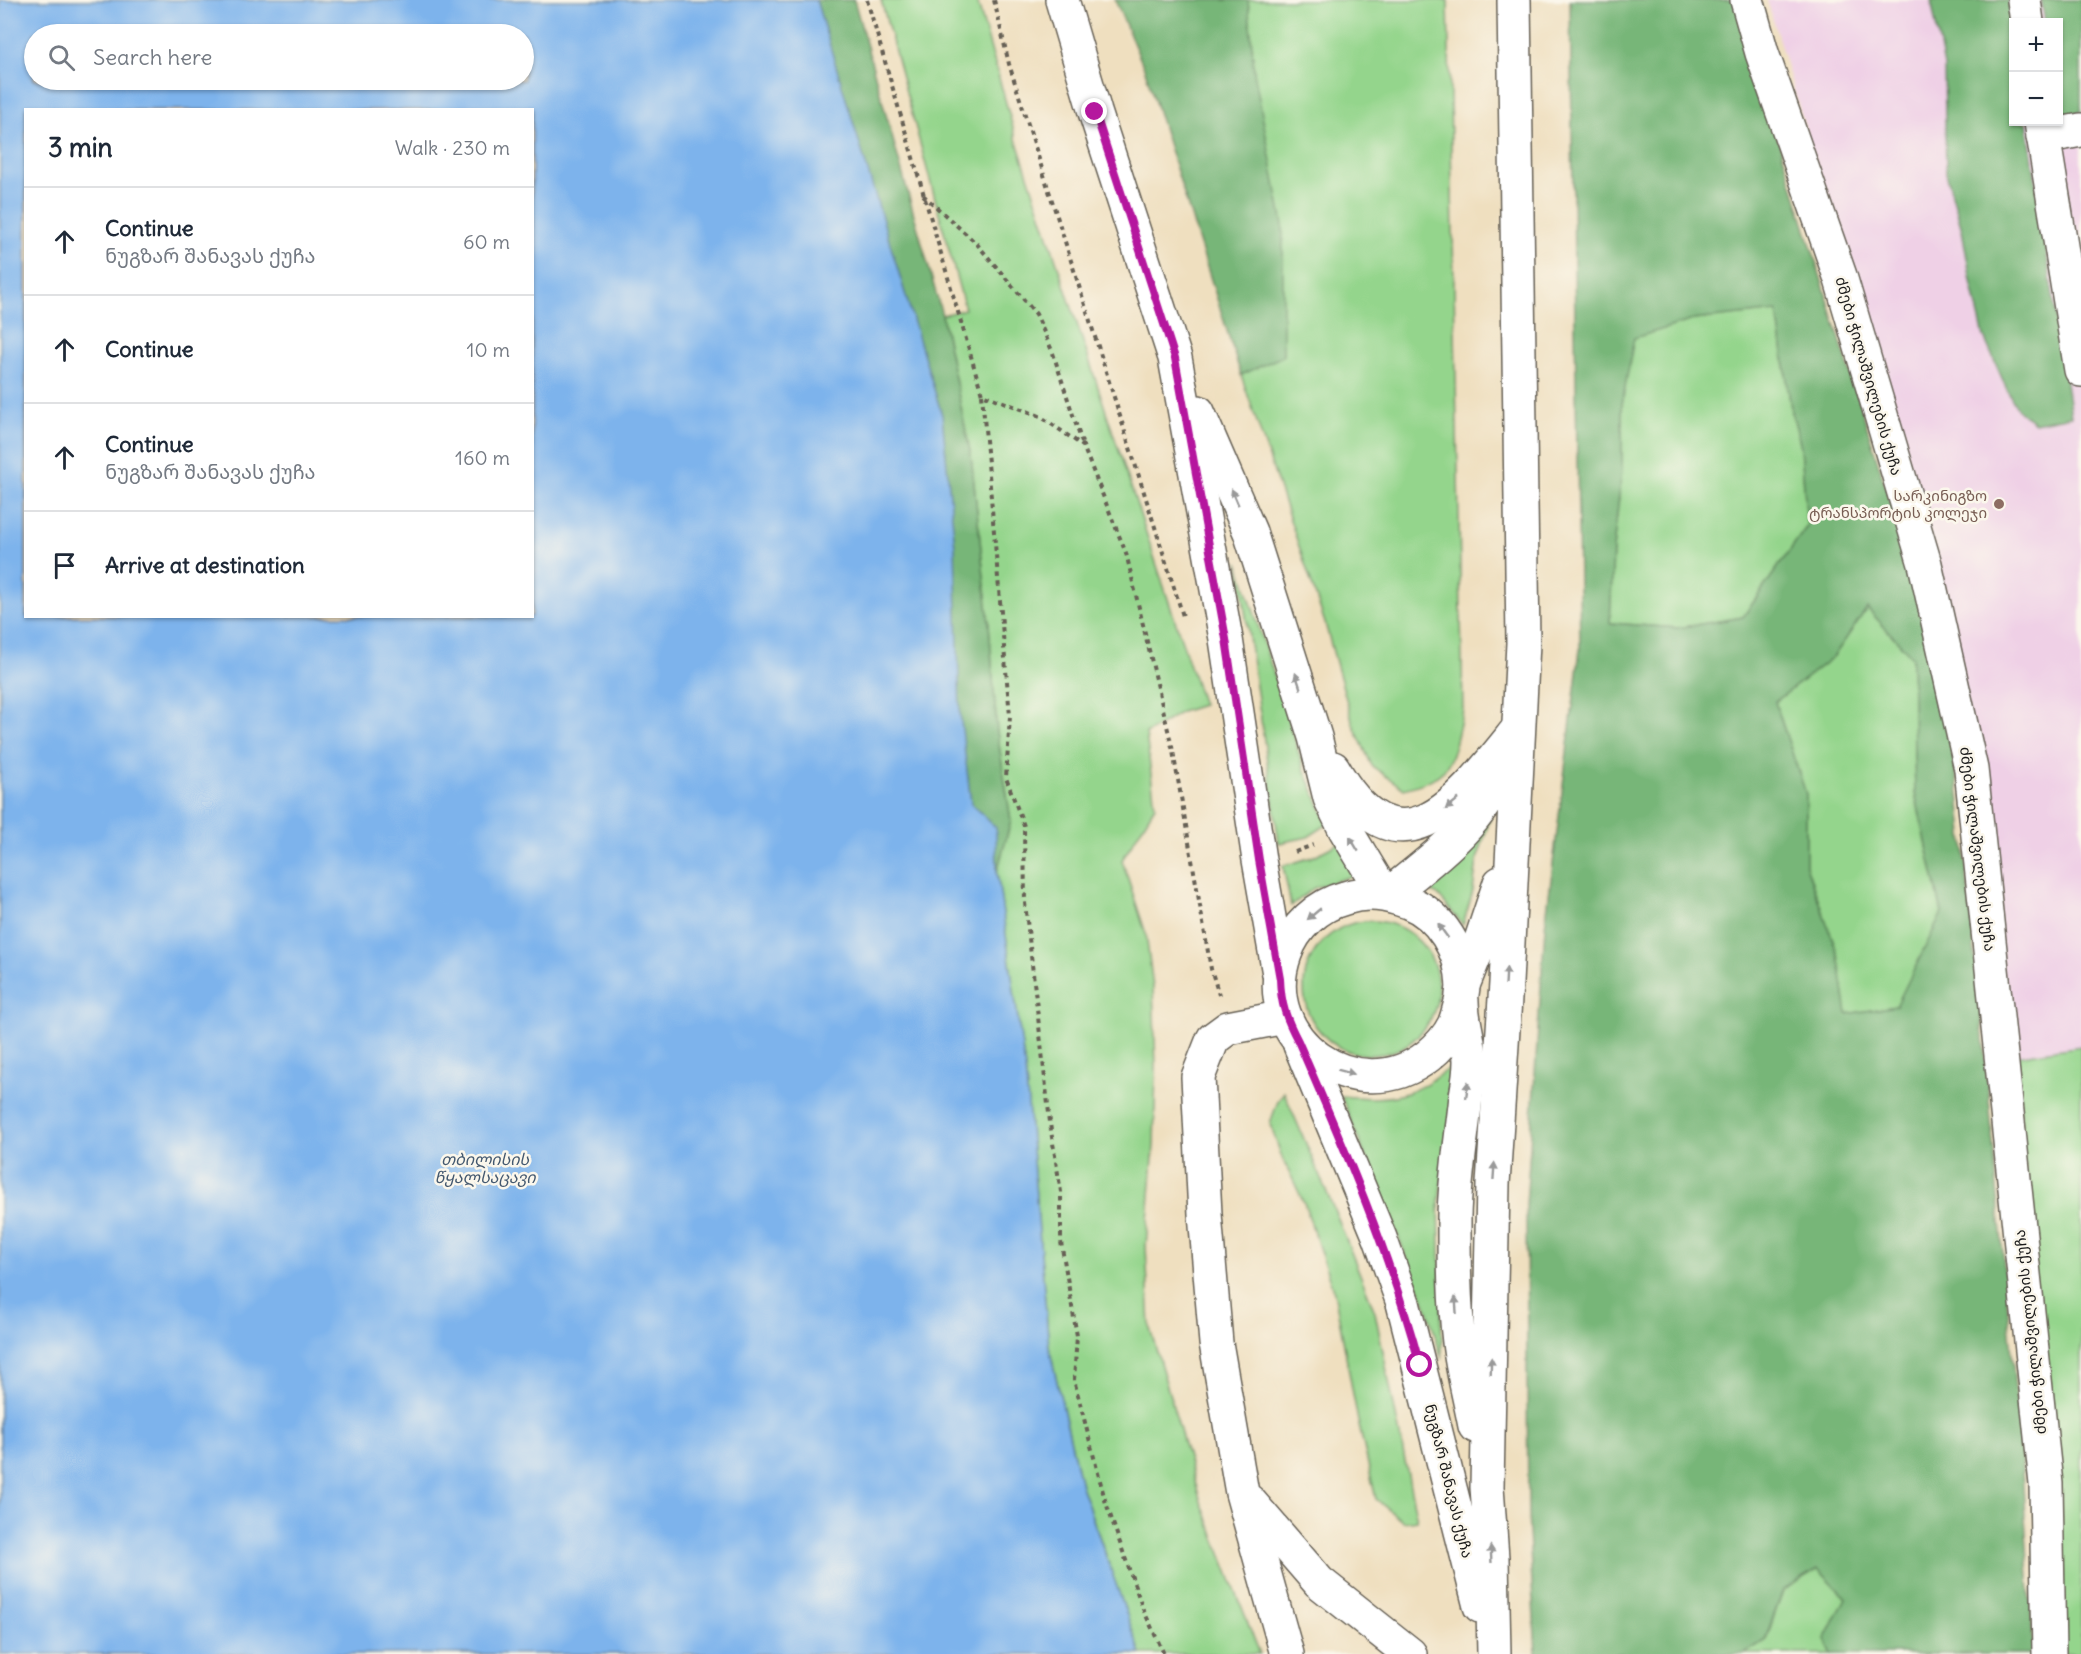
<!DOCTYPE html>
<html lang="en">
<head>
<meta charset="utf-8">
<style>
  body { margin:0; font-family:Delius,"Noto Sans Georgian",sans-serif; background:#f6f6f7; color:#1f2937 }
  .controls { position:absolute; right:18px; top:18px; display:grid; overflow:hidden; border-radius:0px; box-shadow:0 2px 4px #0004 }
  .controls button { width:54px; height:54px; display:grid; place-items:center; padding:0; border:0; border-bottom:2px solid #e0e1e3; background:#fff; color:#1f2937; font:30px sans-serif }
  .stop { position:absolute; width:18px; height:18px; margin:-14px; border:4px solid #b5179e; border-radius:50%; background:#fff }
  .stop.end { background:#b5179e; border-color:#fff; box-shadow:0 2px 6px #0008 }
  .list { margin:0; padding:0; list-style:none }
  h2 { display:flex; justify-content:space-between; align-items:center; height:78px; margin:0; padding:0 24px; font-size:26px }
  h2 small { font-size:20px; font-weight:400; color:#747a83 }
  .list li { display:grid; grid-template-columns:39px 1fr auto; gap:18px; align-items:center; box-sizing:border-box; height:108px; padding:0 24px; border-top:2px solid #e0e1e3 }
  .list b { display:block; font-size:22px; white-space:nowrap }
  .list p { margin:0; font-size:20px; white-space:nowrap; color:#747a83 }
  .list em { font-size:20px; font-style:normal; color:#747a83 }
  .icon { flex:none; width:33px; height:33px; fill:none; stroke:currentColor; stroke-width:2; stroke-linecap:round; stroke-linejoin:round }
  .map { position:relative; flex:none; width:2081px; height:1654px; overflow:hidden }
  .search { position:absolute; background:#fff; box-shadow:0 2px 4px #0004; left:24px; top:24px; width:510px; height:66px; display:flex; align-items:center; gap:15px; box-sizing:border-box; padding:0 21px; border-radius:33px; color:#747a83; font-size:22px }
  .panel { position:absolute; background:#fff; box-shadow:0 2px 4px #0004; left:24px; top:108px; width:510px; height:510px; border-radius:0px }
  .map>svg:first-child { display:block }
</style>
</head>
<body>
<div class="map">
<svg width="2081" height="1654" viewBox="0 0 2081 1654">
  <rect width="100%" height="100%" fill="#fbf7ec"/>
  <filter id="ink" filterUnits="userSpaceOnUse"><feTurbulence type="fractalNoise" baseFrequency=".0167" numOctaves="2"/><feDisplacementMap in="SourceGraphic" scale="12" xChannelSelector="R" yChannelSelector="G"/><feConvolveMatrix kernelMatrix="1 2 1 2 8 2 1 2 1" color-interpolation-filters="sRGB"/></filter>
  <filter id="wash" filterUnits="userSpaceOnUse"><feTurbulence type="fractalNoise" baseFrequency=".008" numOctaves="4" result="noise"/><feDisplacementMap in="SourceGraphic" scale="24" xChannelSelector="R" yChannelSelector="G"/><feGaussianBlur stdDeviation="1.35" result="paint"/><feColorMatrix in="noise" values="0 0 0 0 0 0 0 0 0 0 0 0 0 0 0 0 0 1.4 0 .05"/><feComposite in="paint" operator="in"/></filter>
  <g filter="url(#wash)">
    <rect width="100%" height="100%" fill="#efdfbf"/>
    <path fill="#efd0e6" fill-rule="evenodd" d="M1767 0H2081V1046L2016 1056 1889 409ZM2014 22H2058V122H2014Z"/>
    <g fill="#94d58c" stroke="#587854" stroke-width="1.5">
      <path d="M881 0H977L1017 142 1203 705 1181 712 1146 734 1155 806 1122 860 1146 934 1153 987 1156 1067 1154 1145 1146 1246 1150 1328 1201 1502 1260 1654H1119L1110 1566 1081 1486 1049 1347 1025 1068 997 872 1011 821 997 732 989 624 971 456 942 315 965 309Z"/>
      <path d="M1248 0H1448L1463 710C1459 726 1454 759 1444 770 1434 781 1417 785 1404 789L1372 766 1353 724 1325 623 1241 375 1283 355 1254 72Z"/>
      <path d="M1777 311 1791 408 1801 447 1807 526 1743 617 1677 628 1610 623 1613 549 1622 470V404L1633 338 1693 320Z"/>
      <path d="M1238 562 1304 769 1328 824 1308 837 1279 843Z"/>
      <path d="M1867 608 1912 657 1915 793 1942 913 1897 1006 1846 1014 1838 954 1806 866V794L1775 702 1834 656Z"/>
      <path d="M1490 819 1477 860 1473 891 1463 925 1438 895 1418 885Z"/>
      <path d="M1339 843 1362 873 1314 888 1291 906 1283 866 1312 857Z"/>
      <circle cx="1371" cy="988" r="67"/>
      <path d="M2081 1046V1654H2064L2016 1056Z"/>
      <path d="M1457 1062 1439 1201 1442 1360 1428 1310 1341 1096C1398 1101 1411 1097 1457 1062Z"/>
      <path d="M1284 1092 1336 1214 1375 1312 1417 1520 1403 1522 1376 1499 1358 1421 1335 1296 1305 1205 1281 1155 1270 1123 1278 1101Z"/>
      <path d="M1818 1569 1846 1598 1825 1640 1832 1654H1744L1766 1640 1783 1590Z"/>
    </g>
    <g fill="#77b678" stroke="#4a694a" stroke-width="1.5" fill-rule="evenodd">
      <path d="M788 0H854L942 315 971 456 989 624 997 732 1011 821 997 872 984 868Z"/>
      <path d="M1115 0H1248L1254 72 1283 225V356L1241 375 1145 70Z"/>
      <path d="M1570 0H1735L1923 608 1958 784 1987 1077 2021 1455 2034 1654H1832L1825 1640 1846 1598 1818 1569 1783 1590 1765 1640 1744 1654H1536L1528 1514 1526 1205 1545 927 1580 649ZM1777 311 1791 408 1801 447 1807 526 1743 617 1677 628 1610 623 1613 549 1622 470V404L1634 338 1693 320ZM1867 608 1912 657 1915 793 1942 913 1896 1006 1847 1014 1838 954 1806 866V794L1775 702 1834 656Z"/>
      <path d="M1931 0H2008L2013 34 2014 122H2027L2071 416 2035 423 2018 410 2008 392 1984 337 1972 286 1962 230 1946 173 1944 66Z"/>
      <path d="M2041 0H2081V112L2062 116 2058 98V22H2045Z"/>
    </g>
    <path fill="#7db3ec" stroke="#4c6884" stroke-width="1.5" fill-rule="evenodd" d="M0 0H816L942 415 955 547 960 713 971 803 996 828 997 872 1025 1068 1049 1347 1081 1486 1141 1654H0ZM34 34H524V80H34ZM26 110H532V616H26Z"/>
  </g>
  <g filter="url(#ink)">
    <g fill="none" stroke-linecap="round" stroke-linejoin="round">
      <g stroke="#666055" stroke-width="36">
        <g id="minor">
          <path d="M1747 0 1762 53 1840 276 1925 564 1971 769 2046 1484 2049 1654"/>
          <path d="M2024 0 2027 22"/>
          <path d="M2041 122 2081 370"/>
          <path d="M2043 137 2081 130"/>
          <path d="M1285 1017 1228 1028 1213 1039 1198 1077 1205 1214 1216 1343 1242 1493 1287 1654"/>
          <path d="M1249 1501 1319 1582 1410 1654"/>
        </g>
      </g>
      <g stroke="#666055" stroke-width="36">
        <g id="major">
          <path d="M1062 0 1095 112 1175 358 1226 639 1259 860 1279 974"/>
          <path d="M1198 412 1250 532 1315 737 1330 798 1345 829 1384 894"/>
          <path d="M1333 768C1400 886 1463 797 1518 729"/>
          <path d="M1388 895C1432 859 1479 827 1501 772"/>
          <path d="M1463 985 1480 943 1500 883"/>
          <path d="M1461 1002C1459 1009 1457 1018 1454 1025 1448 1037 1438 1048 1428 1056 1357 1112 1254 1040 1285 954 1294 927 1318 905 1345 898 1368 891 1386 894 1408 902 1441 915 1462 951 1463 986 1463 991 1461 996 1462 1001 1462 1021 1470 1041 1470 1061 1470 1072 1468 1085 1466 1096 1462 1136 1455 1176 1454 1216 1454 1258 1454 1300 1459 1342 1462 1370 1470 1399 1475 1426"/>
          <path d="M1300 1045 1380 1238 1403 1303 1480 1606"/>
          <path d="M1494 1654 1492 1558 1487 1487 1493 1184 1506 983 1523 643 1514 0"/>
        </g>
      </g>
      <g stroke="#666055" stroke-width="4" stroke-dasharray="4.5 4.5" stroke-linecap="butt">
        <path d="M867 0 982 394 1040 416 1083 446 1126 553 1173 751 1211 969 1219 995"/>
        <path d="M994 0 1009 64 1183 616"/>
        <path d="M923 195 977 244 1036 314 1053 353 1083 446"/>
        <path d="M982 394 1010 716 1006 778 1024 826 1025 903 1051 1131 1061 1192V1242L1077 1336 1074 1380 1105 1500 1143 1609 1164 1654"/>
        <path d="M1295 852 1313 845"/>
      </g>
      <use href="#minor" stroke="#fff" stroke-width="33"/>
      <use href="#major" stroke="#fff" stroke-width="33"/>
    </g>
    <defs><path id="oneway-solid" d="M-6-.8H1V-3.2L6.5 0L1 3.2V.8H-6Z" transform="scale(1.5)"/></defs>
    <g fill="#999">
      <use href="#oneway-solid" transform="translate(1235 497) rotate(-113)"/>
      <use href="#oneway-solid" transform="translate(1298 681) rotate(-108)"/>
      <use href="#oneway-solid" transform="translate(1452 804) rotate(141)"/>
      <use href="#oneway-solid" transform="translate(1354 844) rotate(-121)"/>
      <use href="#oneway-solid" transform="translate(1314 914) rotate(140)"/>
      <use href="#oneway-solid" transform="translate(1443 931) rotate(-126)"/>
      <use href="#oneway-solid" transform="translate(1506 976) rotate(-87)"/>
      <use href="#oneway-solid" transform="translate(1346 1072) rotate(15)"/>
      <use href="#oneway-solid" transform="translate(1467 1090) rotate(-84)"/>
      <use href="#oneway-solid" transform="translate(1494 1171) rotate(-86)"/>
      <use href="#oneway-solid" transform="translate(1456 1305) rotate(-94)"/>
      <use href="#oneway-solid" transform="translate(1491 1366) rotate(-88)"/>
      <use href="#oneway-solid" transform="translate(1491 1554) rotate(-93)"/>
    </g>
  </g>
  <g fill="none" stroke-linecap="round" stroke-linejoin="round" filter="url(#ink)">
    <path stroke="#b5179e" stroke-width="8" d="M1095 112 1175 358 1226 639 1259 860 1280 979C1281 1005 1286 1018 1298 1041 1345 1149 1389 1251 1420 1365"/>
  </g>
  <circle fill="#8d6e63" stroke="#fbf7ec" stroke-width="2" cx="1999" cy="504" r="6"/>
  <g text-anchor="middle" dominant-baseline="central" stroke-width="5" stroke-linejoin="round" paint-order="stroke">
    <g font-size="15" fill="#1c1c1c" stroke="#fbf7ec">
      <text transform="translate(1869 376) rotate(74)">ძმები ჭილაშვილების ქუჩა</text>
      <text transform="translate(1978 849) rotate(83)">ძმები ჭილაშვილების ქუჩა</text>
      <text transform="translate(2030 1332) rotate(-96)">ძმები ჭილაშვილების ქუჩა</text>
      <text transform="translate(1449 1481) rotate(76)">ნუგზარ შანავას ქუჩა</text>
    </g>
    <g font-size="15" fill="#785e54" stroke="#fbf7ec" text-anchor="end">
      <text x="1987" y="495">სარკინიგზო<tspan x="1987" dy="17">ტრანსპორტის კოლეჯი</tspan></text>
    </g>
    <g font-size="16" font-style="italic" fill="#43586f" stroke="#fbf7ec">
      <text x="485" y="1159">თბილისის<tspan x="485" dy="18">წყალსაცავი</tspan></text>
    </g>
  </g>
</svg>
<div class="controls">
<button>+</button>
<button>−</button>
</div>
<div class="stop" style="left:1420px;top:1365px"></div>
<div class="stop end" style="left:1095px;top:112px"></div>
<div class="search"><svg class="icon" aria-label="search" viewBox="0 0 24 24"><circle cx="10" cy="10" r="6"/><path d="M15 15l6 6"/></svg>Search here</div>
<section class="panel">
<h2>3 min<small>Walk · 230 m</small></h2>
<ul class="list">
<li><svg class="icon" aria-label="ahead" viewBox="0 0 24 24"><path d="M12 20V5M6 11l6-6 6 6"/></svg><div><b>Continue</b><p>ნუგზარ შანავას ქუჩა</p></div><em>60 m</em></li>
<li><svg class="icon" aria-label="ahead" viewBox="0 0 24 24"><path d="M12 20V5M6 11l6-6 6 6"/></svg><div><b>Continue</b></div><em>10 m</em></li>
<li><svg class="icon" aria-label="ahead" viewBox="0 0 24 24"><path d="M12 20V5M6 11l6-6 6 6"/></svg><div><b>Continue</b><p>ნუგზარ შანავას ქუჩა</p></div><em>160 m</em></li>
<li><svg class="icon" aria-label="arrive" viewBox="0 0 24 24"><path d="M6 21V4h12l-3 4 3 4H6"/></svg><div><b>Arrive at destination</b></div></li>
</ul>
</section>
</div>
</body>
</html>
